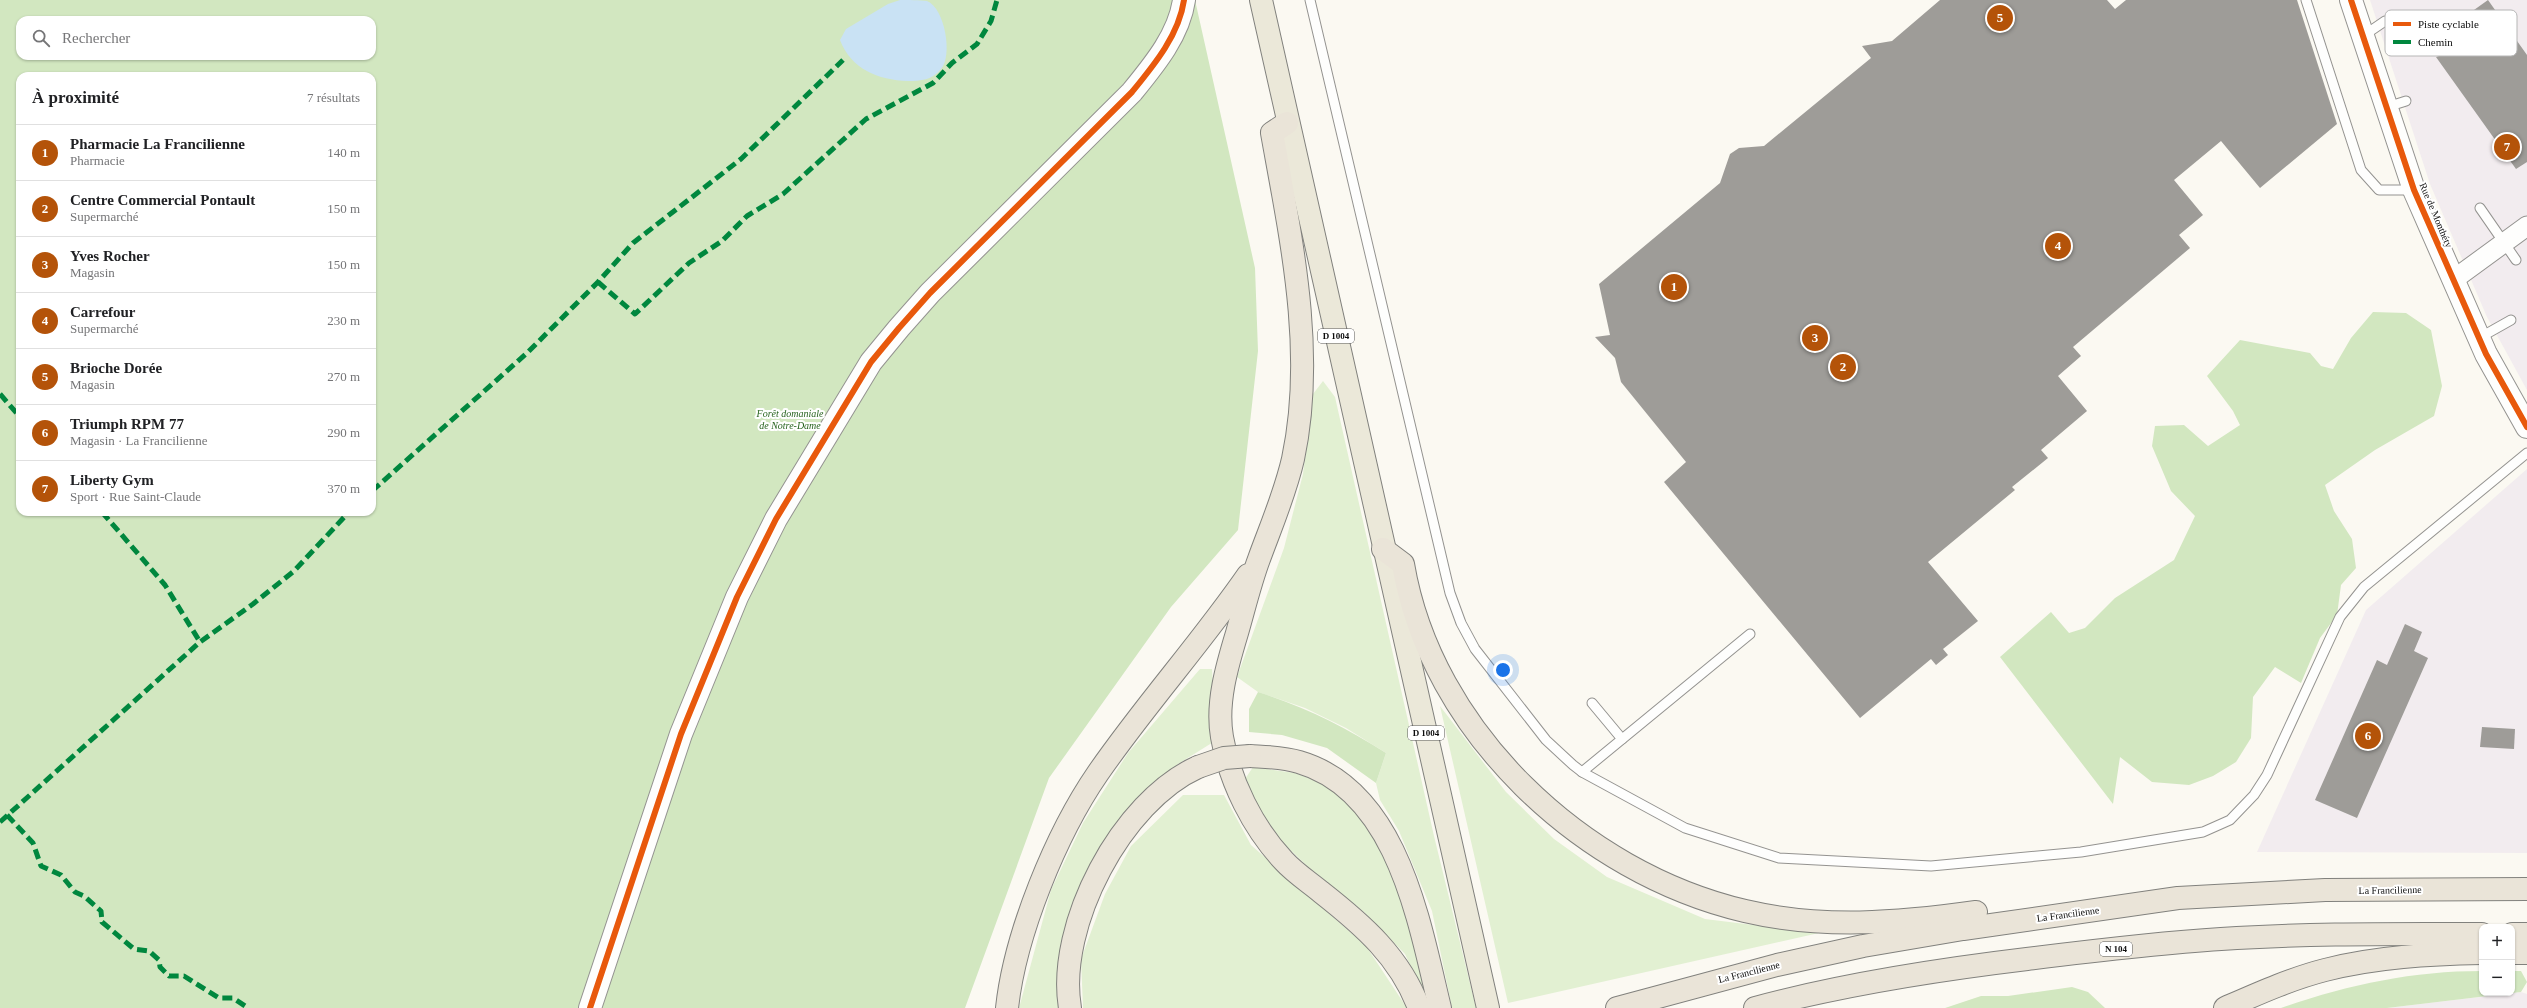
<!DOCTYPE html>
<html lang="fr">
<head>
<meta charset="utf-8">
<style>
  body { margin:0; font-family:Georgia,serif; background:#f6f6f6; color:#202124 }
  .controls { position:absolute; right:12px; bottom:12px; display:grid; overflow:hidden; border-radius:8px; box-shadow:0 1px 3px #0004 }
  .controls button { width:36px; height:36px; display:grid; place-items:center; padding:0; border:0; border-bottom:1px solid #e0e0e0; background:#fff; color:#202124; font:20px sans-serif }
  .you { position:absolute; left:1503px; top:670px; width:14px; height:14px; margin:-10px; border:3px solid #fff; border-radius:50%; background:#1a73e8; box-shadow:0 0 0 6px #1a73e833 }
  .badge { display:grid; place-items:center; width:26px; height:26px; border-radius:50%; background:#b45309; color:#fff; font-size:13px; font-weight:700 }
  .pin { position:absolute; translate:-50% -50%; border:2px solid #fff; box-shadow:0 1px 4px #0006 }
  .list { margin:0; padding:0; list-style:none }
  h2 { display:flex; justify-content:space-between; align-items:center; height:52px; margin:0; padding:0 16px; font-size:17px }
  h2 small { font-size:13px; font-weight:400; color:#757577 }
  .list li { display:grid; grid-template-columns:26px 1fr auto; gap:12px; align-items:center; box-sizing:border-box; height:56px; padding:0 16px; border-top:1px solid #e0e0e0 }
  .list b { display:block; font-size:15px; white-space:nowrap }
  .list p { margin:0; font-size:13px; white-space:nowrap; color:#757577 }
  .list em { font-size:13px; font-style:normal; color:#757577 }
  .icon { flex:none; width:22px; height:22px; fill:none; stroke:currentColor; stroke-width:2; stroke-linecap:round; stroke-linejoin:round }
  .map { position:relative; flex:none; width:2527px; height:1008px; overflow:hidden }
  .search { position:absolute; background:#fff; box-shadow:0 1px 3px #0004; left:16px; top:16px; width:360px; height:44px; display:flex; align-items:center; gap:10px; box-sizing:border-box; padding:0 14px; border-radius:12px; color:#757577; font-size:15px }
  .panel { position:absolute; background:#fff; box-shadow:0 1px 3px #0004; left:16px; top:72px; width:360px; height:444px; border-radius:12px }
  .map>svg:first-child { display:block }
</style>
</head>
<body>
<div class="map">
<svg width="2527" height="1008" viewBox="0 0 2527 1008">
  <rect width="100%" height="100%" fill="#fbf9f2"/>
  <g fill="#f2ecef">
    <path d="M2370 0H2527V390L2487 317 2430 184Z"/>
    <path d="M2527 469V853L2257 852 2366 610Z"/>
    <path d="M2521 992 2527 994V1008H2387Z"/>
  </g>
  <g fill="#e2f0d2">
    <path d="M1323 381 1335 397 1434 836 1476 1008H1452L1432 911 1399 831 1380 800 1376 783 1386 753 1346 728 1305 708 1258 692 1237 677 1284 548 1303 474 1313 394Z"/>
    <path d="M1200 669H1212L1215 741 1178 764 1127 810 1102 850 1062 1008H1019L1051 890 1083 823 1128 753Z"/>
    <path d="M1440 706 1506 792 1554 839 1607 877 1705 919 1819 933 1508 1003Z"/>
    <path d="M1253 767 1295 773 1332 787 1362 815 1384 845 1411 925 1430 1008 1405 954 1364 912 1307 866 1279 839 1256 809 1245 779Z"/>
    <path d="M1183 795H1224L1251 845 1366 946 1407 1008H1083L1081 959 1105 894 1131 846Z"/>
  </g>
  <g fill="#d2e7c0" fill-rule="evenodd">
    <path d="M0 0H1195L1255 268 1258 351 1238 530 1171 607 1049 778 965 1008H0ZM20 20H372V56H20ZM20 76H372V512H20Z"/>
    <path d="M2373 312 2406 313 2431 330 2442 386 2434 416 2375 450 2325 485 2334 511 2352 539 2356 568 2341 585 2337 615 2320 638 2301 683 2275 667 2253 697 2251 738 2236 762 2213 776 2189 785 2152 782 2120 757 2113 804 2000 657 2051 612 2069 633 2085 628 2115 598 2174 560 2195 516 2171 491 2152 446 2155 426 2184 425 2208 446 2240 425 2233 411 2207 376 2240 340 2310 353 2321 366 2333 369 2351 338Z"/>
    <path d="M1258 692C1307 708 1343 726 1386 753L1376 783 1327 748 1282 735 1249 732V709Z"/>
    <path d="M2482 971V993H2512V971H2521L2527 982 2521 992 2387 1008H2281C2347 985 2412 971 2482 971Z"/>
    <path d="M2072 987 2088 992 2105 1008H1945L1981 996H2008Z"/>
  </g>
  <path fill="#c9e2f4" d="M900 0C908 0 920 0 927 1 945 8 953 56 941 69 932 80 921 81 908 81 878 80 851 69 840 40L846 29 888 4Z"/>
  <g fill="#9e9c98">
    <path d="M1940 0H2107L2115 9 2126 0H2297L2337 124 2260 188 2221 141 2174 180 2203 215 2179 235 2190 248 2073 347 2081 356 2058 376 2087 411 2041 450 2048 458 2012 487 2015 490 1928 562 1978 621 1943 649 1948 655 1936 665 1931 659 1860 718 1664 482 1686 462 1621 382 1615 358 1595 337 1610 335 1599 284 1720 183 1730 154 1739 148 1764 146 1871 58 1862 46 1892 41Z"/>
    <path d="M2488 0 2527 55V162L2516 169 2436 57 2439 56 2429 42Z"/>
    <path d="M2405 624 2422 632 2414 651 2428 658 2357 818 2315 800 2377 660 2387 665Z"/>
    <path d="M2482 727 2515 729 2514 749 2480 747Z"/>
  </g>
  <g fill="none" stroke-linecap="round" stroke-linejoin="round">
    <g stroke="#949390" stroke-width="11">
      <g id="service">
        <path d="M1310 0 1450 593 1461 623 1475 649 1546 740 1573 765 1582 772 1685 828 1779 858 1931 866 2081 852 2203 832 2230 820 2254 795 2267 775 2340 617 2364 587 2527 453"/>
        <path d="M2306 0 2361 170 2379 190H2414"/>
        <path d="M2363 36 2385 21"/>
        <path d="M2387 107 2406 101"/>
        <path d="M2480 208 2516 260"/>
        <path d="M2479 338 2511 320"/>
        <path d="M1592 703 1622 739"/>
        <path d="M1582 772 1750 634"/>
      </g>
    </g>
    <g stroke="#949390" stroke-width="21">
      <path id="minor" d="M2453 280 2527 226"/>
    </g>
    <g stroke="#949390" stroke-width="24">
      <g id="tertiary">
        <path d="M2351 0 2414 190 2486 354 2527 427"/>
        <path d="M590 1008 681 734 737 597 776 519 871 362 899 328 930 293 1132 92C1154 65 1179 35 1184 0"/>
      </g>
    </g>
    <g stroke="#81817d" stroke-width="24">
      <path id="primary" d="M1261 0 1488 1008"/>
    </g>
    <g stroke="#81817d" stroke-width="24">
      <g id="trunk">
        <path d="M1287 123 1272 133C1291 239 1316 352 1293 459 1285 494 1271 526 1259 559 1250 583 1244 609 1237 633 1227 666 1216 703 1222 737 1230 782 1253 828 1284 861 1295 873 1309 882 1321 892 1363 925 1400 957 1419 1008"/>
        <path d="M1383 549 1403 564C1431 731 1582 873 1745 911 1822 929 1898 923 1976 912"/>
        <path d="M1250 756C1267 757 1283 757 1299 762 1398 791 1419 922 1440 1008"/>
        <path d="M2512 934H2527"/>
        <path d="M2512 953H2527"/>
        <path d="M1007 1008C1015 934 1056 834 1098 773 1145 705 1201 643 1248 575"/>
        <path d="M1070 1008C1056 925 1122 801 1198 767"/>
        <path d="M1617 1008 1777 965 1863 946 1963 929 2178 898 2325 890 2527 889"/>
        <path d="M1755 1008C1844 984 1935 970 2027 959 2091 951 2156 943 2221 939 2308 933 2395 934 2482 934"/>
        <path d="M2225 1008C2257 994 2290 979 2325 970 2375 957 2430 954 2482 953"/>
      </g>
    </g>
    <use href="#service" stroke="#fefefd" stroke-width="9"/>
    <use href="#minor" stroke="#fefefd" stroke-width="19"/>
    <use href="#tertiary" stroke="#fefefd" stroke-width="22"/>
    <use href="#primary" stroke="#ebe8d9" stroke-width="22"/>
    <use href="#trunk" stroke="#eae4d8" stroke-width="22"/>
    <g stroke="#81817d" stroke-width="24" stroke-linecap="butt">
      <path id="trunk-bridge" d="M1198 767 1224 758 1250 756"/>
    </g>
    <use href="#trunk-bridge" stroke="#eae4d8" stroke-width="22"/>
    <g stroke="#00873e" stroke-width="5" stroke-dasharray="10 5" stroke-linecap="butt">
      <path d="M598 282 635 314 689 263 722 241 747 216 783 194 866 119 933 83 952 63 977 44 991 21 997 0"/>
      <path d="M0 394 20 417"/>
      <path d="M372 491 527 353 598 282 633 243 741 159 843 60"/>
      <path d="M102 512 165 585 200 642"/>
      <path d="M7 815 33 843 41 866 61 875 75 892 84 896 101 911 102 922 134 949 149 951 159 960 160 967 169 976H184L219 998H233L248 1008"/>
      <path d="M0 822 200 642 253 604 294 571 349 512"/>
    </g>
    <g stroke="#fff" stroke-width="8">
      <g id="cycleway">
        <path d="M2351 0 2414 190 2486 354 2527 427"/>
        <path d="M590 1008 681 734 737 597 776 519 871 362 899 328 930 293 1132 92C1154 65 1179 35 1184 0"/>
      </g>
    </g>
    <use href="#cycleway" stroke="#e8590c" stroke-width="6"/>
  </g>
  <g text-anchor="middle" dominant-baseline="central" stroke-width="4" stroke-linejoin="round" paint-order="stroke">
    <g fill="#fff" stroke="#565656" stroke-width="1">
      <rect x="1318" y="329" width="36" height="14" rx="3"/>
      <rect x="1408" y="726" width="36" height="14" rx="3"/>
      <rect x="2100" y="942" width="32" height="14" rx="3"/>
    </g>
    <g font-size="9" font-weight="bold" fill="#0d0d0d">
      <text x="1336" y="336">D 1004</text>
      <text x="1426" y="733">D 1004</text>
      <text x="2116" y="949">N 104</text>
    </g>
    <g font-size="10" fill="#0d0d0d" stroke="#fff">
      <text transform="translate(2436 215) rotate(67)">Rue de Monthéty</text>
      <text transform="translate(2390 890) rotate(-1)">La Francilienne</text>
      <text transform="translate(2068 914) rotate(-8)">La Francilienne</text>
      <text transform="translate(1749 972) rotate(-14)">La Francilienne</text>
    </g>
    <g font-size="10" font-style="italic" fill="#28641f" stroke="#fff">
      <text x="790" y="413">Forêt domaniale<tspan x="790" dy="12">de Notre-Dame</tspan></text>
    </g>
  </g>
  <rect x="2385" y="10" width="132" height="46" rx="6" fill="#fff" stroke="#b6b6b6" stroke-width="1"/>
  <rect x="2393" y="22" width="18" height="4" fill="#e8590c"/>
  <rect x="2393" y="40" width="18" height="4" fill="#00873e"/>
  <g font-size="11" fill="#0d0d0d">
    <text x="2418" y="28">Piste cyclable</text>
    <text x="2418" y="46">Chemin</text>
  </g>
</svg>
<div class="controls">
<button>+</button>
<button>−</button>
</div>
<div class="you"></div>
<div class="pin badge" style="left:1674px;top:287px">1</div>
<div class="pin badge" style="left:1843px;top:367px">2</div>
<div class="pin badge" style="left:1815px;top:338px">3</div>
<div class="pin badge" style="left:2058px;top:246px">4</div>
<div class="pin badge" style="left:2000px;top:18px">5</div>
<div class="pin badge" style="left:2368px;top:736px">6</div>
<div class="pin badge" style="left:2507px;top:147px">7</div>
<div class="search"><svg class="icon" aria-label="search" viewBox="0 0 24 24"><circle cx="10" cy="10" r="6"/><path d="M15 15l6 6"/></svg>Rechercher</div>
<section class="panel">
<h2>À proximité<small>7 résultats</small></h2>
<ul class="list">
<li><span class="badge">1</span><div><b>Pharmacie La Francilienne</b><p>Pharmacie</p></div><em>140 m</em></li>
<li><span class="badge">2</span><div><b>Centre Commercial Pontault</b><p>Supermarché</p></div><em>150 m</em></li>
<li><span class="badge">3</span><div><b>Yves Rocher</b><p>Magasin</p></div><em>150 m</em></li>
<li><span class="badge">4</span><div><b>Carrefour</b><p>Supermarché</p></div><em>230 m</em></li>
<li><span class="badge">5</span><div><b>Brioche Dorée</b><p>Magasin</p></div><em>270 m</em></li>
<li><span class="badge">6</span><div><b>Triumph RPM 77</b><p>Magasin · La Francilienne</p></div><em>290 m</em></li>
<li><span class="badge">7</span><div><b>Liberty Gym</b><p>Sport · Rue Saint-Claude</p></div><em>370 m</em></li>
</ul>
</section>
</div>
</body>
</html>
